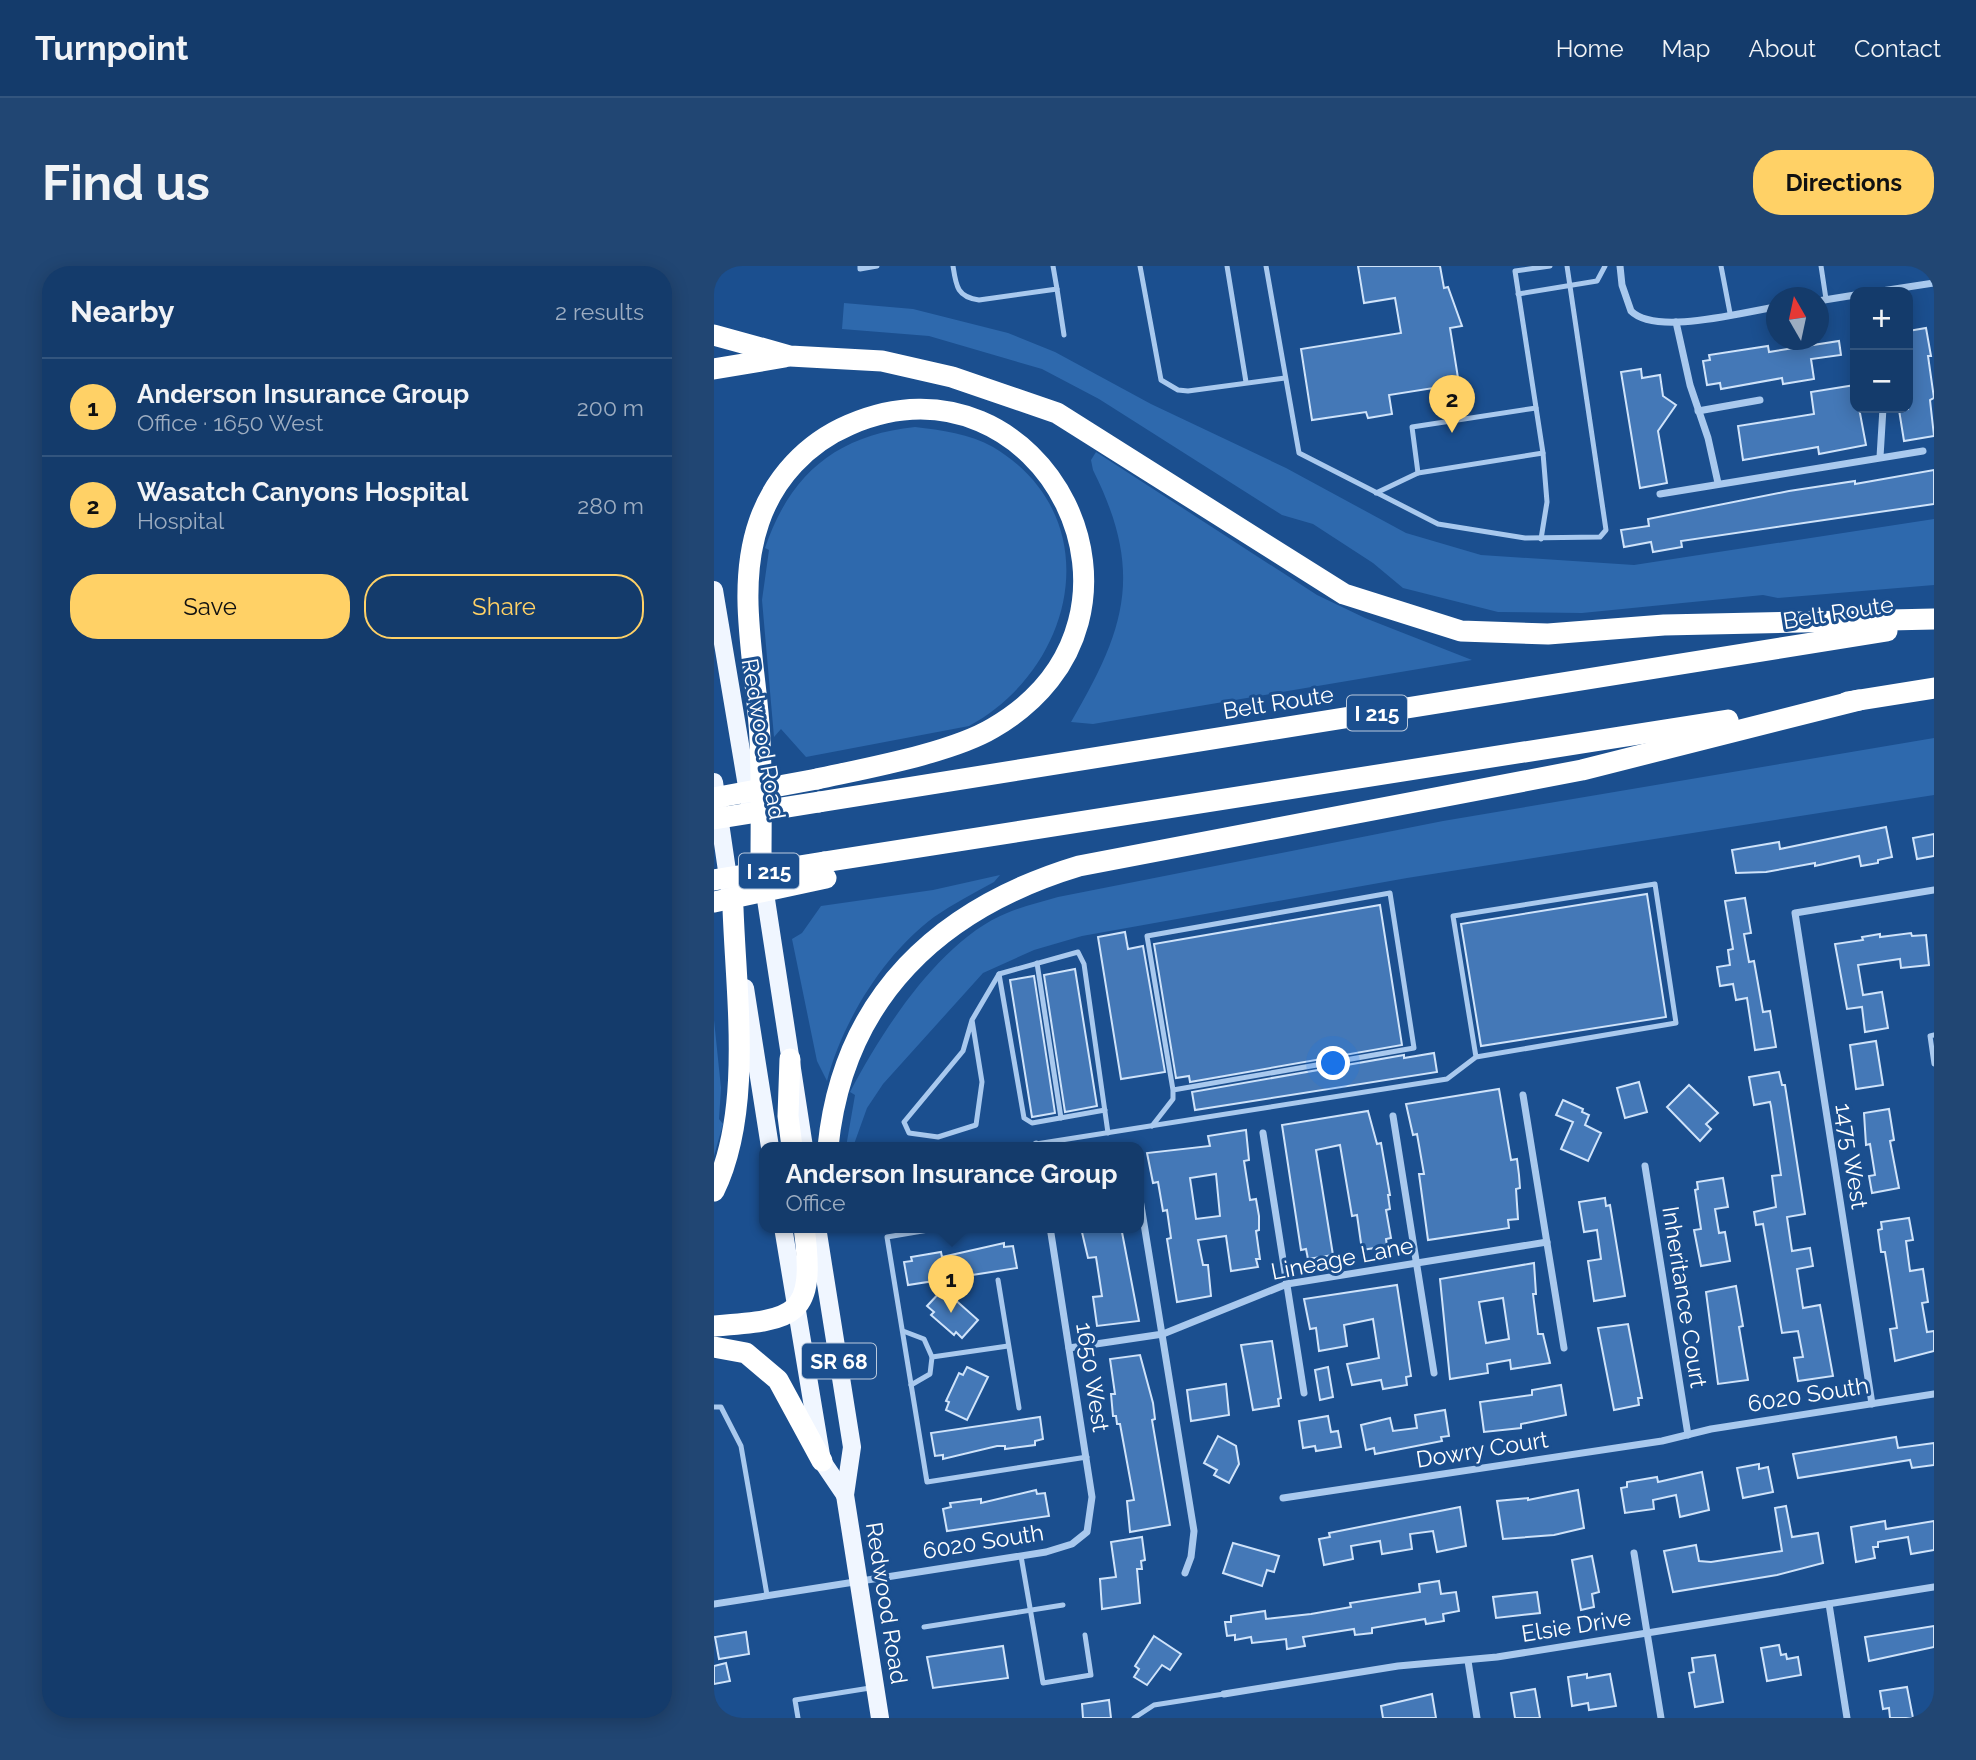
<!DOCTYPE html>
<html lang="en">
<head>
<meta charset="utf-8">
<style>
  body { margin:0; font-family:Raleway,sans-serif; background:#214673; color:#f1f3f6 }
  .controls { position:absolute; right:21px; top:21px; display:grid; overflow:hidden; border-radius:14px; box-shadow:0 4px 18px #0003 }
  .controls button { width:63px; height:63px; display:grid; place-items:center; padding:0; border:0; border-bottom:2px solid #33557e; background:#143b6b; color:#f1f3f6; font:35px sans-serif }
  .compass { position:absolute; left:1052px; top:21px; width:63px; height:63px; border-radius:50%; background:#143b6b; box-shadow:0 4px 18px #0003; rotate:351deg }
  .you { position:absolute; left:620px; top:798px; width:24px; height:24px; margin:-18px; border:5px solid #fff; border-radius:50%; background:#1a73e8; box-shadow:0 0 0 10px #1a73e833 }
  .badge { display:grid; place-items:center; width:46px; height:46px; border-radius:50%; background:#ffd166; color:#111; font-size:23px; font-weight:700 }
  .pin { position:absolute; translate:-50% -58px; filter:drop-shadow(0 2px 4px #0008) }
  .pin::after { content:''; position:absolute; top:37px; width:24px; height:21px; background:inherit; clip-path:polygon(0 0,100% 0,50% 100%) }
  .popup { position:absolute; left:45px; top:876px; width:385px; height:91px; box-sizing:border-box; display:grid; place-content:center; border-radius:14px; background:#143b6b; filter:drop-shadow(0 2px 5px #0005); font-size:23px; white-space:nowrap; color:#9dadc1 }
  .popup b { font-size:26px; color:#f1f3f6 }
  .popup::after { content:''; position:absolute; left:50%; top:100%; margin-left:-14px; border:14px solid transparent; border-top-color:#143b6b }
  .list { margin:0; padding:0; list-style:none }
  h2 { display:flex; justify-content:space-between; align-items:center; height:91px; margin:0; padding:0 28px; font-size:30px }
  h2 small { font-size:23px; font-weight:400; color:#9dadc1 }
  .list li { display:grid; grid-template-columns:46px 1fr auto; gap:21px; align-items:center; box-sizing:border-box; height:98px; padding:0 28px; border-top:2px solid #33557e }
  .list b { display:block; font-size:26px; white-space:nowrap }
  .list p { margin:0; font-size:23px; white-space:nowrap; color:#9dadc1 }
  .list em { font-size:23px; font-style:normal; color:#9dadc1 }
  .actions { display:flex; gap:14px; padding:21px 28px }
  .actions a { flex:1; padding:16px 0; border:2px solid #ffd166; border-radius:28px; text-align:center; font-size:24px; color:#ffd166 }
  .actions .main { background:#ffd166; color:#111 }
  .map { position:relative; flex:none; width:1220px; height:1452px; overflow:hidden; border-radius:28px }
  header { display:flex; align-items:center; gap:42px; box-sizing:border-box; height:98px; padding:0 35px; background:#143b6b; border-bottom:2px solid #33557e }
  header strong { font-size:33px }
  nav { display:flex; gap:38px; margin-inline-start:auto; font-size:24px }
  .intro { display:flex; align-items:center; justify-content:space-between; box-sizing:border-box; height:168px; padding:0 42px }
  h1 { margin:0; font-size:49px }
  .button { padding:18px 32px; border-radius:28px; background:#ffd166; color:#111; font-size:24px; font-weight:700 }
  main { display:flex; gap:42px; padding:0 42px }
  aside { flex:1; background:#143b6b; border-radius:28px; box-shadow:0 4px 18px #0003 }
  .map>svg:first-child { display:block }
</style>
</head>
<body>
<header>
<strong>Turnpoint</strong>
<nav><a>Home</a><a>Map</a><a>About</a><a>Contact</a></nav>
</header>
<div class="intro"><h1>Find us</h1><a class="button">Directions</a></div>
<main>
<aside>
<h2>Nearby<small>2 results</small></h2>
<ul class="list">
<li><span class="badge">1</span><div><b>Anderson Insurance Group</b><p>Office · 1650 West</p></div><em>200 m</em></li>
<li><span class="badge">2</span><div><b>Wasatch Canyons Hospital</b><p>Hospital</p></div><em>280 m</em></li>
</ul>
<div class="actions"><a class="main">Save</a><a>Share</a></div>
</aside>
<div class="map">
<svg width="1220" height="1452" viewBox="0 0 1220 1452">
  <rect width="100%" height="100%" fill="#1b4f8f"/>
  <g fill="#2e69ad">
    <path d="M130 37 199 43 294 67 341 86 437 138 572 202 692 267 767 289 920 299 1220 253V319L1064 332 1049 329 868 347 784 346 689 322 659 297 599 258 568 249 385 133 328 103 215 70 128 63Z"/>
    <path d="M201 161C227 164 256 168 279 181 396 251 362 402 255 460L92 491 67 463 60 471 48 334 55 284 51 282C76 208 123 169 201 161Z"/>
    <path d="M382 186 603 329 651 352 758 394 379 458 357 456C412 362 430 306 379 204L377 194Z"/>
    <path d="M1220 472V529L693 612 368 670 320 684 269 707 169 818 153 842 139 881H132L141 829 136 826C168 765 226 674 293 647 309 640 327 636 344 631L729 555Z"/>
    <path d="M286 609 280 616C260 627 239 638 220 651 170 688 128 756 113 815L103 795 78 673 88 667 107 640 219 624Z"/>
    <path d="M0 754 7 822 5 853 9 858 0 890Z"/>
  </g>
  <g fill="#4478b7" stroke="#cfe3fa" stroke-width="2" fill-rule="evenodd">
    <path d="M644 0H726L730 22 734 21 748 60 736 62 745 118 675 129 678 148 654 152 652 146 598 154 587 83 687 67 681 32 650 37Z"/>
    <path d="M1212 62 1217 90H1214L1220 132 1216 134 1220 170 1190 175 1185 144 1194 143V65Z"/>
    <path d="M1125 75 1127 89 1097 93 1100 113 1069 118 1068 112 1007 123 1006 117 993 119 989 95 996 94 995 89 1054 80 1055 86Z"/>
    <path d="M927 103 928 112 946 109 949 130 962 139 944 165 953 217 926 222 907 106Z"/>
    <path d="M1141 119V142H1145L1152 179 1105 188 1104 181 1029 194 1024 160 1100 148 1097 126Z"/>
    <path d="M1220 204V238L967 275 968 281 939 286 937 276 910 281 907 264 935 260 934 253 1075 225 1141 215V218Z"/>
    <path d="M1172 561 1178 591 1164 594V597L1147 600 1145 590 1101 600V597L1052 606 1022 607 1018 584 1065 576 1066 583Z"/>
    <path d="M1220 568V590L1203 593 1199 572Z"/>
    <path d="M933 628 952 751 767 780 747 658Z"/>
    <path d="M1031 632 1037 667 1030 668 1035 696 1040 695 1049 746 1056 745 1062 781 1041 784 1033 732 1022 734 1019 718 1006 720 1003 701 1016 699 1014 684 1019 683 1011 635Z"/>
    <path d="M666 639 688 779 476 816 475 810 462 812 440 678Z"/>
    <path d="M411 666 414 683 429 680 451 806 407 813 384 671Z"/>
    <path d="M1197 667 1198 670 1212 669 1215 699 1187 702 1186 693 1144 699 1149 729 1168 726 1174 762 1151 766 1148 741 1133 743 1121 678 1149 674 1148 671 1166 668V671Z"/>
    <path d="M361 703 383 840 351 846 330 709Z"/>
    <path d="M320 710 341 847 318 851 296 714Z"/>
    <path d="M1162 775 1169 819 1142 823 1136 779Z"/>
    <path d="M720 787 723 806 481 844 478 826 690 789V792Z"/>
    <path d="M1065 806 1068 819H1071L1091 948 1073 951 1078 985 1096 982 1099 1000 1083 1003 1089 1042 1106 1039 1119 1110 1084 1115 1080 1092 1089 1091 1084 1065 1068 1067 1049 958 1042 959 1040 946 1062 941 1058 910 1067 909 1057 840 1056 836 1040 839 1035 811Z"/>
    <path d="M925 816 933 846 911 852 903 822Z"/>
    <path d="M975 819 1004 847 992 858 997 863 986 875 953 841Z"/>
    <path d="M785 823 797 894 803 893 805 909 806 922 802 923 804 953 794 954 795 962 714 974 705 908H710L703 868 699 869 692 838Z"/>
    <path d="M849 834 869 843 868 846 875 849 871 859 887 867 874 895 847 883 859 856 842 849Z"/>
    <path d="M1175 843 1180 874 1176 875 1185 922 1158 927 1155 910 1161 909 1156 878 1152 879 1150 847Z"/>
    <path d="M654 845 663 878 667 877 676 929H674L676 943 672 944 677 972 672 973 673 980 648 984 643 949 638 950 626 879 602 884 619 989 594 993 592 983 587 984 568 859Z"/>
    <path d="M532 864 535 894 530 895 536 934 542 933 545 950V964L542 965 546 993H542L544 1001 517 1005 512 970 484 974 489 999H494L497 1030 463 1036 453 973 457 972 453 944 449 945 444 916 439 917 433 887 496 880 494 870ZM502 908 506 950 482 953 476 912Z"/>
    <path d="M1009 912 1014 941 1001 943 1005 967 1011 966 1016 995 987 1000 980 964 987 963 981 924 984 923 983 916Z"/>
    <path d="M891 932 892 940 896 939 911 1030 880 1035 874 995 887 993 883 964 870 966 865 936Z"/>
    <path d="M1195 952 1199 974 1192 975 1196 1005 1209 1003 1214 1036 1208 1037 1213 1066 1220 1065V1085L1181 1095 1176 1063 1183 1062 1171 986H1167L1164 964 1168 963 1167 956Z"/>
    <path d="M407 961 425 1055 383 1060 379 1031 388 1030 382 991 374 992 367 962Z"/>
    <path d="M290 977V981L299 980 303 1002 194 1019 190 996 198 995 197 991 227 986 228 991Z"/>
    <path d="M820 997 822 1028H819L824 1068H829L836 1097 797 1103 796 1094 773 1098 774 1107 736 1113 726 1013ZM789 1032 795 1073 772 1077 765 1036Z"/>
    <path d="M683 1019 697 1110 692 1111 693 1119 669 1123 667 1114 638 1119 633 1098 665 1092 659 1053 630 1059 633 1080 605 1085 602 1062 596 1063 590 1033Z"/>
    <path d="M1022 1020 1029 1060 1025 1061 1034 1114 1004 1118 992 1026Z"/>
    <path d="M229 1023 264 1054 248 1072 242 1066 240 1069 217 1049 220 1046 213 1040Z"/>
    <path d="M914 1058 928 1132H924L925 1139 900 1144 884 1062Z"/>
    <path d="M558 1075 567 1132 564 1133 565 1140 539 1144 527 1079Z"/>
    <path d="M426 1089 439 1137 441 1153 438 1154 456 1259 416 1266 413 1235 420 1234 406 1158H403L402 1150H399L397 1128H401L396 1093Z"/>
    <path d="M253 1101 274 1111 253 1154 232 1144 235 1136 232 1135 245 1107 249 1109Z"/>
    <path d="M614 1101 619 1131 606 1134 601 1104Z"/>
    <path d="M512 1118 515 1149 477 1155 473 1124Z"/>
    <path d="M847 1119 852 1149 807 1158V1162L770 1166 766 1136 818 1129V1124Z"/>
    <path d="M731 1144 735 1170 727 1171 728 1175 661 1188 660 1182 652 1184 647 1159 676 1152 679 1165 703 1162 701 1149Z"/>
    <path d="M614 1150 617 1166 624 1165 627 1181 602 1185 601 1180 589 1182 585 1155Z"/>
    <path d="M326 1151 329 1173 321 1175V1179L291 1183V1180H283L229 1193V1189L221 1190 217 1167Z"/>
    <path d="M504 1170 522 1180 525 1198 515 1217 500 1209 503 1204 490 1197Z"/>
    <path d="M1182 1171 1184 1182 1220 1177V1199L1198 1202 1196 1194 1084 1212 1079 1188Z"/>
    <path d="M1045 1198V1203L1054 1201 1059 1226 1029 1232 1023 1202Z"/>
    <path d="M988 1206 995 1244 966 1251 962 1229 939 1234 940 1243 911 1247 907 1222 913 1221V1216L943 1211 944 1216Z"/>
    <path d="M322 1224 323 1228 331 1227 335 1250 233 1265 229 1243 237 1241 236 1237 267 1233V1237Z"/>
    <path d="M864 1224 870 1262 840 1269 789 1273 783 1235 814 1232V1234Z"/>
    <path d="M1072 1240 1078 1271 1104 1267 1109 1297 1063 1309 959 1326 950 1285 982 1279 985 1295 997 1296 1068 1285 1061 1242Z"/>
    <path d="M746 1241 752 1280 723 1286 719 1265 696 1268 698 1283 668 1288 666 1275 637 1280 639 1293 610 1299 605 1273 616 1271 615 1267Z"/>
    <path d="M1171 1255 1172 1263 1220 1255V1284L1197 1288 1194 1271 1164 1276V1281H1159L1161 1292 1142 1296 1137 1261Z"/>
    <path d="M428 1271 431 1294 427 1295 428 1303H423L426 1337 388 1343 386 1313 402 1311 397 1276Z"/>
    <path d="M519 1277 565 1290 560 1306 553 1304 548 1320 509 1307Z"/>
    <path d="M878 1290 885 1326 878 1328 880 1341 867 1344 858 1294Z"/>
    <path d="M725 1315 727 1328 742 1326 745 1345 729 1348 730 1355 712 1358 711 1353 658 1362V1367L641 1369 640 1363 589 1371 591 1380 573 1383 572 1373 538 1377 537 1371 521 1374V1369L513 1370 511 1356H517V1350L551 1345 552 1353 597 1348 637 1341 636 1337 706 1326 705 1318Z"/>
    <path d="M823 1326 826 1347 782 1352 779 1331Z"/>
    <path d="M1220 1360V1381L1155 1395 1151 1371Z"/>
    <path d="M32 1366 35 1388 5 1393 1 1371Z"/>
    <path d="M440 1370 467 1388 456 1404 448 1399 433 1419 420 1411 425 1403 421 1400Z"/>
    <path d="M1065 1379 1067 1389 1072 1388 1073 1393 1084 1391 1087 1409 1053 1415 1047 1382Z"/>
    <path d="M289 1380 294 1412 219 1422 213 1391Z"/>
    <path d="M1001 1389 1009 1436 981 1441 975 1407 980 1406 978 1392Z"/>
    <path d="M12 1397 16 1415 0 1418V1400Z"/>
    <path d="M873 1408V1412L896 1408 902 1440 875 1444 874 1437 858 1440 854 1411Z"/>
    <path d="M1193 1421 1199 1452H1176L1175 1442 1169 1443 1166 1425Z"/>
    <path d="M821 1423 826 1452H801L797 1427Z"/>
    <path d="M718 1428 722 1452H669L667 1440Z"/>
    <path d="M395 1434 397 1452H369L368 1438Z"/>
  </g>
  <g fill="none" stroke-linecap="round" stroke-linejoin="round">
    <g stroke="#a9c9ee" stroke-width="5">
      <path d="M146 0V3L163 0"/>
      <path d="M239 0C242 20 243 31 265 34L343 23 339 0"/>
      <path d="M426 0 447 114 464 124 474 125 571 112"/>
      <path d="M513 0 532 116"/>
      <path d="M552 0 585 187 724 258 811 272 886 271 892 264 853 0"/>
      <path d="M1007 0 1016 47"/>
      <path d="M1107 0 1112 33"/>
      <path d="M343 23 350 69"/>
      <path d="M804 28 883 15 891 0"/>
      <path d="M704 207 698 161 822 142"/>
      <path d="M662 227 704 207 829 187 801 5 836 0"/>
      <path d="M827 273 833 236 829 187"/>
      <path d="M323 697 347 852"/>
      <path d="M285 708 310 852 318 857 391 844"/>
      <path d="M258 754 268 816 262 859 224 871 195 867 190 856 249 785 258 754 285 708 364 686 370 698 394 867"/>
      <path d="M1220 769 1216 770 1220 798"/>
      <path d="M438 860 459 833V824L433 670 676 627 700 782 459 824"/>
      <path d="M322 878 733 813 762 791 739 650 941 618 962 757 762 791"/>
      <path d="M232 961 173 971 213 1216 373 1191"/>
      <path d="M284 1014 305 1142"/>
      <path d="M189 1065 210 1073 218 1091 216 1108 197 1119"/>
      <path d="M218 1091 294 1080"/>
      <path d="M0 1141H7L27 1180 53 1329"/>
      <path d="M307 1290 329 1417 377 1409 371 1369"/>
      <path d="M210 1361 349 1339"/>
      <path d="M84 1452 81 1434 156 1422"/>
      <path d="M420 1452 440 1439 510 1428"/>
    </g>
    <g stroke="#a9c9ee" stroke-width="7">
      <path d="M906 0 908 19 917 45C942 70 1029 46 1062 41"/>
      <path d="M1161 26 1220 17"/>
      <path d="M1104 35 1141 29"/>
      <path d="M962 56 976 119 994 172 1004 217"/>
      <path d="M984 145 1046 134"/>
      <path d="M1166 191 1169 142"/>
      <path d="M946 228 1209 185"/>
      <path d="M809 829 850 1082"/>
      <path d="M679 850 720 1107"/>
      <path d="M549 867 590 1127"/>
      <path d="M322 878 323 881"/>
      <path d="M931 900 974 1169"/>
      <path d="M424 921 480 1265 477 1291 471 1307"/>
      <path d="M355 1082 449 1068 573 1018 833 976"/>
      <path d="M1158 1138 1081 647 1220 624"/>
      <path d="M569 1232 948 1175 997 1163 1220 1128"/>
      <path d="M920 1287 947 1452"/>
      <path d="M0 1338 332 1286 358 1278 373 1266 378 1231 336 961"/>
      <path d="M1115 1338 1133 1452"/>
      <path d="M754 1395 763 1452"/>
      <path d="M510 1428 684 1400 783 1391 1220 1321"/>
    </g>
    <g stroke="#f0f6ff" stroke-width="18">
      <path d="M0 324 36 538"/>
      <path d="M0 516 16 625"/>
      <path d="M49 614 90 881"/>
      <path d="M31 722 56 881"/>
      <path d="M69 961 108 1195 131 1229"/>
      <path d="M103 961 138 1181 131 1229 166 1452"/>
    </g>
    <g stroke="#fff" stroke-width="21">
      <path d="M0 69 76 90 168 95 238 111 343 147 630 328 747 365 834 368 950 359 1220 353"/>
      <path d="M0 103 71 91"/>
      <path d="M1133 436 1220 422"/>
      <path d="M105 536 1173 365"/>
      <path d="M110 596 1014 454"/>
      <path d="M47 599C47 558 48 516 46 474 43 403 21 325 45 256 60 212 93 177 135 159 329 75 470 351 279 462 237 487 153 502 103 513"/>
      <path d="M76 793 74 850 78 881"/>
      <path d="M114 881C129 731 226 642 365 600L868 504 1145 434"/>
      <path d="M0 925C39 845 22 730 19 642"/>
      <path d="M0 1060C83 1054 102 1051 90 961"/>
      <path d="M0 1081 32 1087 64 1114 108 1195"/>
    </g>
    <g stroke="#fff" stroke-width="21">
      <path d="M0 532 103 513"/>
      <path d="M0 553 105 536"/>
      <path d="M0 614 110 596"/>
      <path d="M0 636 112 612"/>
    </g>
  </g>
  <g text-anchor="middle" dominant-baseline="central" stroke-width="6" stroke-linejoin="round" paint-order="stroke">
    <g fill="#1b4f8f" stroke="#bbcadd" stroke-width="2">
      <rect x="633" y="429.5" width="60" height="35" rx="5"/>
      <rect x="25" y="587.5" width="60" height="35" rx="5"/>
      <rect x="88" y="1077.5" width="74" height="35" rx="5"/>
    </g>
    <g font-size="21" font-weight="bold" fill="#fff">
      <text x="663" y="447">I 215</text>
      <text x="55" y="605">I 215</text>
      <text x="125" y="1095">SR 68</text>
    </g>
    <g font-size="23" fill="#fff" stroke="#1b4f8f">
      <text transform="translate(1124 346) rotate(-9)">Belt Route</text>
      <text transform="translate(564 436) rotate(-9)">Belt Route</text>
      <text transform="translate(50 473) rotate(80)">Redwood Road</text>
      <text transform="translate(1138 890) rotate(81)">1475 West</text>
      <text transform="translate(628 992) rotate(-11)">Lineage Lane</text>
      <text transform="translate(971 1031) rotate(81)">Inheritance Court</text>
      <text transform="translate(379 1111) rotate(81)">1650 West</text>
      <text transform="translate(1094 1128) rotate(-9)">6020 South</text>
      <text transform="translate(768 1183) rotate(-9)">Dowry Court</text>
      <text transform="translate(269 1275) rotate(-9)">6020 South</text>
      <text transform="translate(173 1337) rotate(81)">Redwood Road</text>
      <text transform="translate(862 1359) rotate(-9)">Elsie Drive</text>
    </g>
  </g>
</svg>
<div class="controls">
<button>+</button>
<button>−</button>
</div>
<svg class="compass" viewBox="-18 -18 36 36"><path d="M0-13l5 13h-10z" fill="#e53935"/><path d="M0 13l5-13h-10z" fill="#9dadc1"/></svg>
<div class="you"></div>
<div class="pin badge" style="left:237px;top:1047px">1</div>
<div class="popup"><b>Anderson Insurance Group</b>Office</div>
<div class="pin badge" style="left:738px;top:167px">2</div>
</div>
</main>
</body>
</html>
